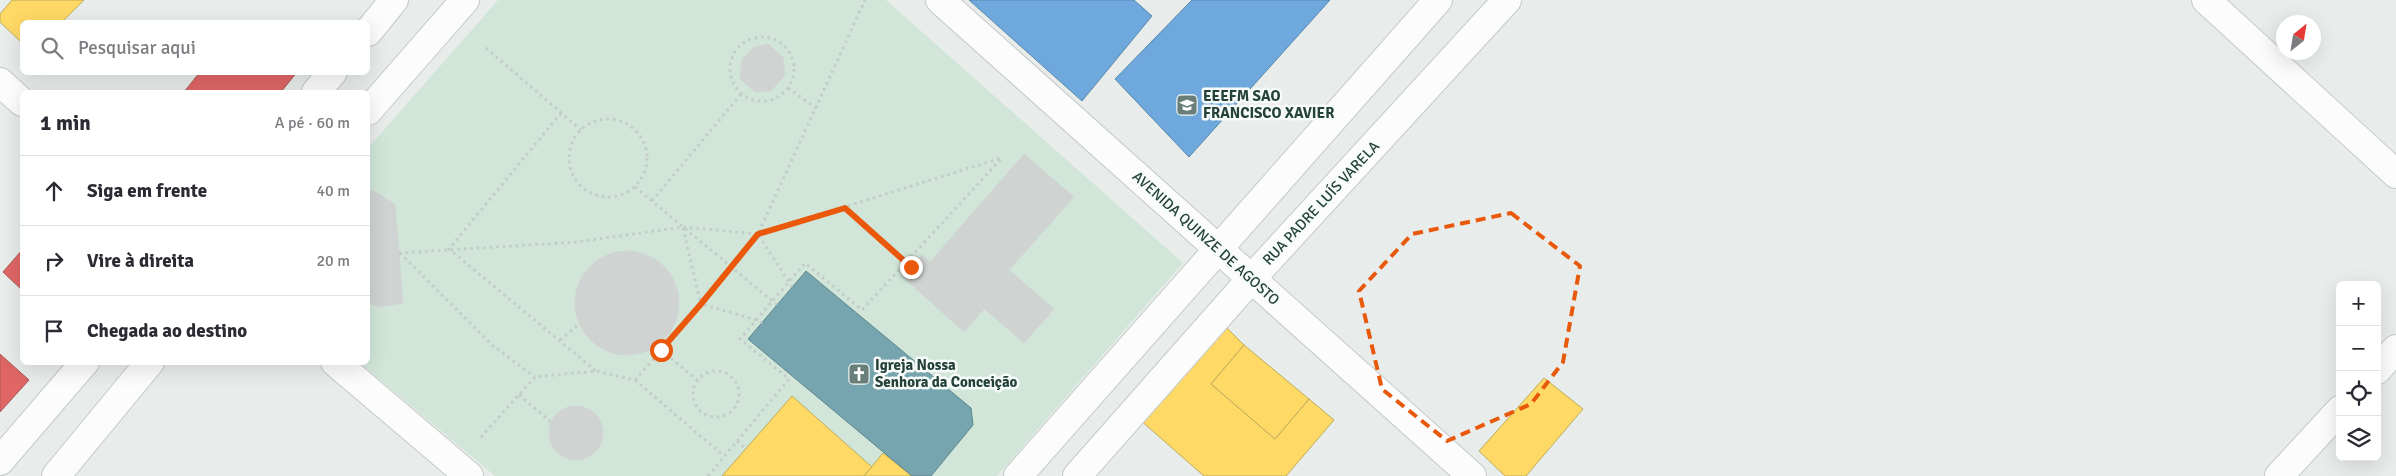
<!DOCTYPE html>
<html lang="pt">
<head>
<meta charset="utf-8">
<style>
  body { margin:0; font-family:Signika,sans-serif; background:#f2f2f3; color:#2b2b33 }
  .controls { position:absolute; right:15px; bottom:15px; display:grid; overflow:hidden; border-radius:8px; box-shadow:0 5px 20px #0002 }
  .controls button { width:45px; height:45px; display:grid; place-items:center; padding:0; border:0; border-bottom:1px solid #e1e1e2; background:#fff; color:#2b2b33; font:25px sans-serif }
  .compass { position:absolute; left:2276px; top:15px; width:45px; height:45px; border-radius:50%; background:#fff; box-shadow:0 5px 20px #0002; rotate:30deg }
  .stop { position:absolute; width:15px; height:15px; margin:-11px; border:4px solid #ea580c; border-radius:50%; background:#fff }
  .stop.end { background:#ea580c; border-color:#fff; box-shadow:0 1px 5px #0008 }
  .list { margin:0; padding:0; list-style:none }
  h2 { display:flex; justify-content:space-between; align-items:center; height:65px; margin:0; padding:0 20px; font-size:21px }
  h2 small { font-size:16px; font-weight:400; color:#7c7c81 }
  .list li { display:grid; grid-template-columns:32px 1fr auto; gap:15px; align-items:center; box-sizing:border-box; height:70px; padding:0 20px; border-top:1px solid #e1e1e2 }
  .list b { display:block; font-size:19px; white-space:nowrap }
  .list em { font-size:16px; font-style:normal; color:#7c7c81 }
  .icon { flex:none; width:28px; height:28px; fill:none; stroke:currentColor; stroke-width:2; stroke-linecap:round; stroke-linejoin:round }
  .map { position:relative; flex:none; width:2396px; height:476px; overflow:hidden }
  .search { position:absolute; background:#fff; box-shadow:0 5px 20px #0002; left:20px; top:20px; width:350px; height:55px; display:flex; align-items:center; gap:12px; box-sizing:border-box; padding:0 18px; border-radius:8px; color:#7c7c81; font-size:19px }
  .panel { position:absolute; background:#fff; box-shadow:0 5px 20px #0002; left:20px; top:90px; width:350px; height:275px; border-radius:8px }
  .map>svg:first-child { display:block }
</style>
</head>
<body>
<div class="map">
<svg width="2396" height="476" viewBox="0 0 2396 476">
  <rect width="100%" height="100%" fill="#e8edeb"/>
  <path fill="#d1e6d8" d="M498 0H886L1183 263 997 476H495L360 363 368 362V148Z"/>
  <g fill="#ffd966" stroke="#bdac59">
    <path d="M12 0H84L62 22H22V43L0 22V14Z"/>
    <path d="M1221 322 1244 345 1211 384 1275 439 1309 399 1334 420 1286 476H1204L1139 419Z"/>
    <path d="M1244 345 1309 399 1275 439 1211 384Z"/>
    <path d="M1544 378 1583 409 1526 476H1505L1479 451Z"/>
    <path d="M792 396 872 467 864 476H722Z"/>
    <path d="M883 453 912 476H864Z"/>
  </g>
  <g fill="#e06666" stroke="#a85b59">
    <path d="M200 72H297L281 92H184Z"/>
    <path d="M22 250V290L3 272Z"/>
    <path d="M0 354 29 380 0 412Z"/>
  </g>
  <g fill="#6fa8dc" stroke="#5889ab">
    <path d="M969 0H1134L1152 16 1082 101Z"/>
    <path d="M1192 0H1330L1189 157 1115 79Z"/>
  </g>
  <path fill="#76a5af" stroke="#5d878c" d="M806 271 971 408 973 425 931 476H912L748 339Z"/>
  <g fill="#cfd4d2" stroke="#d1d6d4">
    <path d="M768 44 783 57 785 75 771 91 755 92 740 79 742 60 754 47Z"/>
    <path d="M1024 154 1074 197 1009 270 1054 309 1024 343 930 262Z"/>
    <path d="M372 190 395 204 403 303 381 307 368 303V195Z"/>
    <circle cx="627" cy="303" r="52"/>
    <path d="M922 255 984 309 964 332 902 276Z"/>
    <circle cx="576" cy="433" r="27"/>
  </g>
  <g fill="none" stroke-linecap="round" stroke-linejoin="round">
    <g stroke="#c5cac8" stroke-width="30">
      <g id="minor">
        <path d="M940 0 1472 476"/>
        <path d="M2206 0 2396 174"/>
        <path d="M368 32 394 0"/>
        <path d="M0 82 22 102"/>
        <path d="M316 92 333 72"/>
        <path d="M368 111 465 0"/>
        <path d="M335 362 469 476"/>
        <path d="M2377 370 2396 349"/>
        <path d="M0 461 85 362"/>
        <path d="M56 476 150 362"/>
        <path d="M1018 476 1438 0"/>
        <path d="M1077 476 1251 279 1507 0"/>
        <path d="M2279 476 2340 410"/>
      </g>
    </g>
    <g stroke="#c3ccca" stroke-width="3" stroke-dasharray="2.5 4" stroke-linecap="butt">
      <circle cx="762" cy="69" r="32"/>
      <path d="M486 48 581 130"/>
      <path d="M788 88 816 108"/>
      <path d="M561 113 449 249 596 371"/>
      <circle cx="608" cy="158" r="39"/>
      <path d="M635 187 777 305"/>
      <path d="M652 201 742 93"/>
      <path d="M845 207 911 267"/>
      <path d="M683 228 701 304 758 235"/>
      <path d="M399 253 577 242 683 227 758 234 1001 158"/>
      <path d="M400 253 492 345 535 377"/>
      <path d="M792 287 758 234 865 0"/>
      <path d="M560 340 579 324"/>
      <path d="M661 350 697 380"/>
      <circle cx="716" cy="394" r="23"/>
      <path d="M635 380 724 456"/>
      <path d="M519 395 551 422"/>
      <path d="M481 437 535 377 596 371 635 380 701 304 757 320 762 323"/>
      <path d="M737 441 746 449"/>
      <path d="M708 476 789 379 740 339 805 263 862 310 1001 159"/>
    </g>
    <use href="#minor" stroke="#fcfcfc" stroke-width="28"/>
  </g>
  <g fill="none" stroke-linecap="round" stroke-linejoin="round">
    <path stroke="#ea580c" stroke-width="6" d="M661 350 701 304 758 234 845 208 911 267"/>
  </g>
  <path fill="none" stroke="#e8590c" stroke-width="4" stroke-dasharray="10 6" stroke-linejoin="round" d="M1511 213 1580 266 1563 362 1531 404 1447 441 1382 389 1359 291 1412 234Z"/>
  <defs>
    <g id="school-square" transform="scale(1.125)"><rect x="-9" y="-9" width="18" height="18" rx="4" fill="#697e78" stroke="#f7fbf9"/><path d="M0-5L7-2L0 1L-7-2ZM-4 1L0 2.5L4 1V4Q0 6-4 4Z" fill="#fff"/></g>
    <g id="church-square" transform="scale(1.125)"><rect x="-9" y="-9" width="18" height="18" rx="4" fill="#697e78" stroke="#f7fbf9"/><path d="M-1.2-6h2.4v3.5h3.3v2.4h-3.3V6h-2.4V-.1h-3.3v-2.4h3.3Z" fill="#fff"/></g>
  </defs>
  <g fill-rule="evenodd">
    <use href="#school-square" x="1187" y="105"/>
    <use href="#church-square" x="859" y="374"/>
  </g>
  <g text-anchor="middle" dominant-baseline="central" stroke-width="5" stroke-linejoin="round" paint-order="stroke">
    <g font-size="15" font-weight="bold" fill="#24423a" stroke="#f7fbf9" text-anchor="start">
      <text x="1203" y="96">EEEFM SAO<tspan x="1203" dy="17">FRANCISCO XAVIER</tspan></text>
      <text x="875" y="365">Igreja Nossa<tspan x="875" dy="17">Senhora da Conceição</tspan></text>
    </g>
    <g font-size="15" fill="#24423a" stroke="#f7fbf9">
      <text transform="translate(1321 203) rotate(-47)">RUA PADRE LUÍS VARELA</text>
      <text transform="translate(1206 238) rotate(42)">AVENIDA QUINZE DE AGOSTO</text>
    </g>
  </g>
</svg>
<div class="controls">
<button>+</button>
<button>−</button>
<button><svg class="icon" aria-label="locate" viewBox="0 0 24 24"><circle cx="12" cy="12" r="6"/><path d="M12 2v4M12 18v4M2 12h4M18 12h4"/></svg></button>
<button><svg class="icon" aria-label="layers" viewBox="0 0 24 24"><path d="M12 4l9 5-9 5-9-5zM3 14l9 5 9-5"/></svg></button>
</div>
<svg class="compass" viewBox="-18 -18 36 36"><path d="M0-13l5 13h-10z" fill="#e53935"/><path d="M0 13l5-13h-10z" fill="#7c7c81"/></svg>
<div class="stop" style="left:661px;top:350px"></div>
<div class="stop end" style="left:911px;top:267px"></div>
<div class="search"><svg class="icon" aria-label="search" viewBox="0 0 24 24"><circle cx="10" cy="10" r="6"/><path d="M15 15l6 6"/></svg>Pesquisar aqui</div>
<section class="panel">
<h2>1 min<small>A pé · 60 m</small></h2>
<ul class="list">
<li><svg class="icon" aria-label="ahead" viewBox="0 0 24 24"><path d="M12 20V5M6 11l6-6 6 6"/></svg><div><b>Siga em frente</b></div><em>40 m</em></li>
<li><svg class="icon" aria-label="right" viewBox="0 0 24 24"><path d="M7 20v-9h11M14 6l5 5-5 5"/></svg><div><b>Vire à direita</b></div><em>20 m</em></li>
<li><svg class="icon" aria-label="arrive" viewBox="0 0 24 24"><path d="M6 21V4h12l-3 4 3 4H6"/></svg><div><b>Chegada ao destino</b></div></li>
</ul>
</section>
</div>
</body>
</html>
